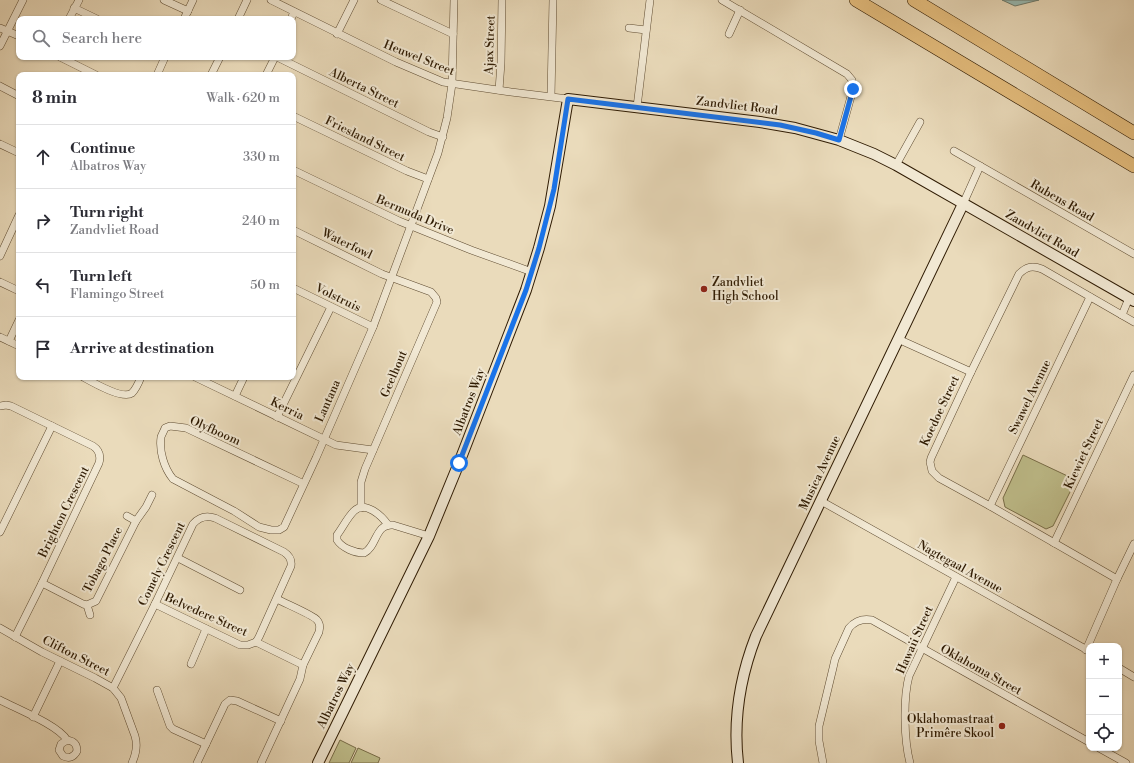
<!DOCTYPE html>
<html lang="en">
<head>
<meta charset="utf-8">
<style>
  body { margin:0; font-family:"Libre Bodoni",serif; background:#f2f2f3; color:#2b2b33 }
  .controls { position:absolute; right:12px; bottom:12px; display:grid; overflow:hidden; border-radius:8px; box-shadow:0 1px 3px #0004 }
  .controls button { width:36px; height:36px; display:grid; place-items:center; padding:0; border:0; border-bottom:1px solid #e1e1e2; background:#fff; color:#2b2b33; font:20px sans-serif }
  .stop { position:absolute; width:12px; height:12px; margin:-9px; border:3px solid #1a73e8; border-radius:50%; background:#fff }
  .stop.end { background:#1a73e8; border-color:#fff; box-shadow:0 1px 4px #0008 }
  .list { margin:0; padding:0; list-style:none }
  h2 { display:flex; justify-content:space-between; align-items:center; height:52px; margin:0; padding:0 16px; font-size:17px }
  h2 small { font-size:13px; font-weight:400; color:#7c7c81 }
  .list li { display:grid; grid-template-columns:26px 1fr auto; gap:12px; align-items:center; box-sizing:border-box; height:64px; padding:0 16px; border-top:1px solid #e1e1e2 }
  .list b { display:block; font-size:15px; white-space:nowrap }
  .list p { margin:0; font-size:13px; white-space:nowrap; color:#7c7c81 }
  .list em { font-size:13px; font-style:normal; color:#7c7c81 }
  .icon { flex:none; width:22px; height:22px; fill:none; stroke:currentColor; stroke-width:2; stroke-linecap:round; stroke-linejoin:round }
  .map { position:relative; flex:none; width:1134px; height:763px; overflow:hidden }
  .search { position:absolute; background:#fff; box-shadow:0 1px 3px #0004; left:16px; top:16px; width:280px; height:44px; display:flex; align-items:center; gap:10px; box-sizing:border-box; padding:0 14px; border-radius:8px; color:#7c7c81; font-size:15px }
  .panel { position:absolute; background:#fff; box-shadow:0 1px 3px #0004; left:16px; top:72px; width:280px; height:308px; border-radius:8px }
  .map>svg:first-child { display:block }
</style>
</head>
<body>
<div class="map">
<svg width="1134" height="763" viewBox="0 0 1134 763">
  <rect width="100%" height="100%" fill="#eadbbb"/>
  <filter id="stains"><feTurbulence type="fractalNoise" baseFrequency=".005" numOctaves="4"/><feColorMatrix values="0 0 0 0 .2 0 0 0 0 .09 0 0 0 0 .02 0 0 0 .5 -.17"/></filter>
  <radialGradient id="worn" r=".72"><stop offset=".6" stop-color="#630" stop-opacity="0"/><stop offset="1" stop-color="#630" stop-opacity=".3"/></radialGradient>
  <g fill="#bfbe8b" stroke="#776c47">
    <path d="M1023 455 1076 480 1053 526 1046 529 1005 507 1003 498Z"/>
    <path d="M340 740 356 748 349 763H329Z"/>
    <path d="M358 748 380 758 378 763H351Z"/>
  </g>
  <path fill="#98bbb4" stroke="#6e7b6d" d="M1002 0H1039L1015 6Z"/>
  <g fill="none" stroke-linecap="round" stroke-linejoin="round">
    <g stroke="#5e4b31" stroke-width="8">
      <g id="street">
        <path d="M164 0 188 11"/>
        <path d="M271 0 396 62 443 82 511 92 568 99"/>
        <path d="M381 0 453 34"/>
        <path d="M722 0 847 74 852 80 853 89 839 140"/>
        <path d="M74 8 97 19"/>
        <path d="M69 19 79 0"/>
        <path d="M184 19 193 0"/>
        <path d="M238 19 247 0"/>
        <path d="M291 19 294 12"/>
        <path d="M0 28 19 36"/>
        <path d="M629 28 646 30"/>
        <path d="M337 34 354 0"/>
        <path d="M729 34 740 10"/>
        <path d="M0 46 23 0"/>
        <path d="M60 57 96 75"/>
        <path d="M277 57 429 132 443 137"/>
        <path d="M157 75 165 57"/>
        <path d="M211 75 220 57"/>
        <path d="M266 75 275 57"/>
        <path d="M0 86 19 96"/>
        <path d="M499 90 501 63 502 0"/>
        <path d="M551 96 553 0"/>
        <path d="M637 107 650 0"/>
        <path d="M293 116 407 171 428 179"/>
        <path d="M0 144 19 153"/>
        <path d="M954 151 1134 254"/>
        <path d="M896 165 920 122"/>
        <path d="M293 170 399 221 471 250 532 272"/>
        <path d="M963 204 980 166"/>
        <path d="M293 230 382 274 431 292 436 298 437 302 365 469 361 482V508"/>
        <path d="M0 256 19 215"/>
        <path d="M0 282 19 291"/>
        <path d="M293 288 373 327"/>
        <path d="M1122 315 1129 298"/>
        <path d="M0 337 19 346"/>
        <path d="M898 339 971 372"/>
        <path d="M9 341 19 320"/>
        <path d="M83 377C92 382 123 400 132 393 136 389 139 382 141 377"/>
        <path d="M195 377 336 445 373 450"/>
        <path d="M235 396 244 377"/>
        <path d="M0 406 6 405 11 406 93 446C99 450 101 456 99 463L42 583 15 637"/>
        <path d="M277 417 331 307"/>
        <path d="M304 484 186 428 170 426 165 428C164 431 162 434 161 437 159 451 164 468 173 479L234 511 259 527 271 530H279L284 527 316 458 373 327 438 153 447 118 452 84 454 0"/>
        <path d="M821 501 1089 651"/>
        <path d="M990 506 1090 297"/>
        <path d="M127 516 136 521"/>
        <path d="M388 525C382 516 365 500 354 511 347 518 343 527 337 535V540C342 548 355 553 364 553 377 547 375 523 393 525L429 536"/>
        <path d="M0 532 52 426"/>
        <path d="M1054 543 1134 375"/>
        <path d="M178 558 240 590"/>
        <path d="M1117 579 990 506 939 478 932 471 930 462 931 458 971 372 1019 274C1026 267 1032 265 1042 269L1134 322"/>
        <path d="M42 583 83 604 87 605 96 601 136 521 146 507 152 495"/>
        <path d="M277 599C284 603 313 615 317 620 320 623 320 628 319 632L303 665"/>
        <path d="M155 604 240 645H248L256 642 303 665 300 679 261 763"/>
        <path d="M87 605 90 615"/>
        <path d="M0 628 42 652 95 678 113 688 121 698 135 736C138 746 136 754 132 763"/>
        <path d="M1086 650 1117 579 1134 544"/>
        <path d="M191 664 206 629"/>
        <path d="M1119 668 1134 677"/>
        <path d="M113 688 155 604 193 524C199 517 206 515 215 518L284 552C290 556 292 560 291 566L259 637 256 642"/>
        <path d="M157 690 170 726 173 729 206 744"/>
        <path d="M0 700C17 709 58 725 67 740 74 741 77 744 77 751 74 757 69 759 63 756L59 750 61 744 67 740"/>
        <path d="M33 717 60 661"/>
        <path d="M1099 748 1126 763"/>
        <path d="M197 763 225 704 230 700 237 701 281 721"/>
        <path d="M823 763 819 741V726L833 668 835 659 849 628C855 621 862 618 872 620L1089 742"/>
        <path d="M910 763C904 740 903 699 909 676L956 577"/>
      </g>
    </g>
    <g stroke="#2f1b03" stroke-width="12">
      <g id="secondary">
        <path d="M318 763 429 536 459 463 526 290 539 248 550 206 568 99 760 122 795 128 839 140 874 154 896 165 1134 301"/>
        <path d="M738 763C733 719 740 677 756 636L963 204"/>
      </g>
    </g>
    <g stroke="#2f1b03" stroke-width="14">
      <g id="highway">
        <path d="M856 0 1134 166"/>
        <path d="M914 0 1134 133"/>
      </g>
    </g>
    <use href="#street" stroke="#f1e8d3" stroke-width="7"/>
    <use href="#secondary" stroke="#f1e8d3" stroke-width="10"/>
    <use href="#highway" stroke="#e5be7e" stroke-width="13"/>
  </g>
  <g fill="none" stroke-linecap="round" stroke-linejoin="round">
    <path stroke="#1a73e8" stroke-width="5" d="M459 463 526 290 539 248 554 189 568 99 780 125 816 133 839 140 853 89"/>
  </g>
  <g fill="#8f2418" stroke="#f1e8d3" stroke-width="1.5">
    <circle cx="704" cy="289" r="4"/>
    <circle cx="1002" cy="726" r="4"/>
  </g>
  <g text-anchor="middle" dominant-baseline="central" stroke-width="4" stroke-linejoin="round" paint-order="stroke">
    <g font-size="12" fill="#2f1b03" stroke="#f1e8d3">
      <text transform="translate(490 45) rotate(-88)">Ajax Street</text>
      <text transform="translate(419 58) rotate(22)">Heuwel Street</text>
      <text transform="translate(364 88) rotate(26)">Alberta Street</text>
      <text transform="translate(737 106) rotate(7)">Zandvliet Road</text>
      <text transform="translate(365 139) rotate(26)">Friesland Street</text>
      <text transform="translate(1062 201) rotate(30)">Rubens Road</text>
      <text transform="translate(415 215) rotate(23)">Bermuda Drive</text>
      <text transform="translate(1042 234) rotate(30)">Zandvliet Road</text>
      <text transform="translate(347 244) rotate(26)">Waterfowl</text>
      <text transform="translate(338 298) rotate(26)">Volstruis</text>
      <text transform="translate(394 374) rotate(-67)">Geelhout</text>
      <text transform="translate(1030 397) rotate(-64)">Swawel Avenue</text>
      <text transform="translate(328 401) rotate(-66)">Lantana</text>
      <text transform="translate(469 402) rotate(-69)">Albatros Way</text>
      <text transform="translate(287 409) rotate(26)">Kerria</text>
      <text transform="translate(940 411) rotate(-65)">Koedoe Street</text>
      <text transform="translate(215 431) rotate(24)">Olyfboom</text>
      <text transform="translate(1084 454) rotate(-65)">Kiewiet Street</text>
      <text transform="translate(820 473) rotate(-65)">Musica Avenue</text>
      <text transform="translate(64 512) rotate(-64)">Brighton Crescent</text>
      <text transform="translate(103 560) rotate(-63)">Tobago Place</text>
      <text transform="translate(162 564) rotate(-64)">Comely Crescent</text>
      <text transform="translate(960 567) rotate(29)">Nagtegaal Avenue</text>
      <text transform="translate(206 615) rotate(24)">Belvedere Street</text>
      <text transform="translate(915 640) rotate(-66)">Hawaii Street</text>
      <text transform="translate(76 656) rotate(27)">Clifton Street</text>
      <text transform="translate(981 670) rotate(29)">Oklahoma Street</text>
      <text transform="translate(336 696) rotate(-64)">Albatros Way</text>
    </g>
    <g font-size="12" fill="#2f1b03" stroke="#f1e8d3" text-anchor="start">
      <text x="712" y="282">Zandvliet<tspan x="712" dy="14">High School</tspan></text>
      <text x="994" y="719" text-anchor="end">Oklahomastraat<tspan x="994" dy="14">Primêre Skool</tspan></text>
    </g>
  </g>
  <rect width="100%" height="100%" filter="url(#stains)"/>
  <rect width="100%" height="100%" fill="url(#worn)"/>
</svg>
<div class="controls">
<button>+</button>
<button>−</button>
<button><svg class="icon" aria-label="locate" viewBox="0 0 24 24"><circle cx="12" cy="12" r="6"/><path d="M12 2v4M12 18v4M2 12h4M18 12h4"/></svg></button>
</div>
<div class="stop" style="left:459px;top:463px"></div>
<div class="stop end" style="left:853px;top:89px"></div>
<div class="search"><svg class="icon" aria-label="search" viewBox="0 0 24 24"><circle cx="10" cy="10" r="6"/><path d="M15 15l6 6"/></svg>Search here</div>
<section class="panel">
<h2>8 min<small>Walk · 620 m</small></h2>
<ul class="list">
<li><svg class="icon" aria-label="ahead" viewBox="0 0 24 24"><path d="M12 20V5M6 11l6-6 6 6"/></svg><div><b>Continue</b><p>Albatros Way</p></div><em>330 m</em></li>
<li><svg class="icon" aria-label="right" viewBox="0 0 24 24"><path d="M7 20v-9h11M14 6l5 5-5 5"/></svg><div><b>Turn right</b><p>Zandvliet Road</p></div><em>240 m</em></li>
<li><svg class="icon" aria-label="left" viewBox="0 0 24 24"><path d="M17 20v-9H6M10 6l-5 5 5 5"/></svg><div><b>Turn left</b><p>Flamingo Street</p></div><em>50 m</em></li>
<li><svg class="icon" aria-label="arrive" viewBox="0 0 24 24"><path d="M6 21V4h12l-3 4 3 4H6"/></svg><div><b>Arrive at destination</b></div></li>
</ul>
</section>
</div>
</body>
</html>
